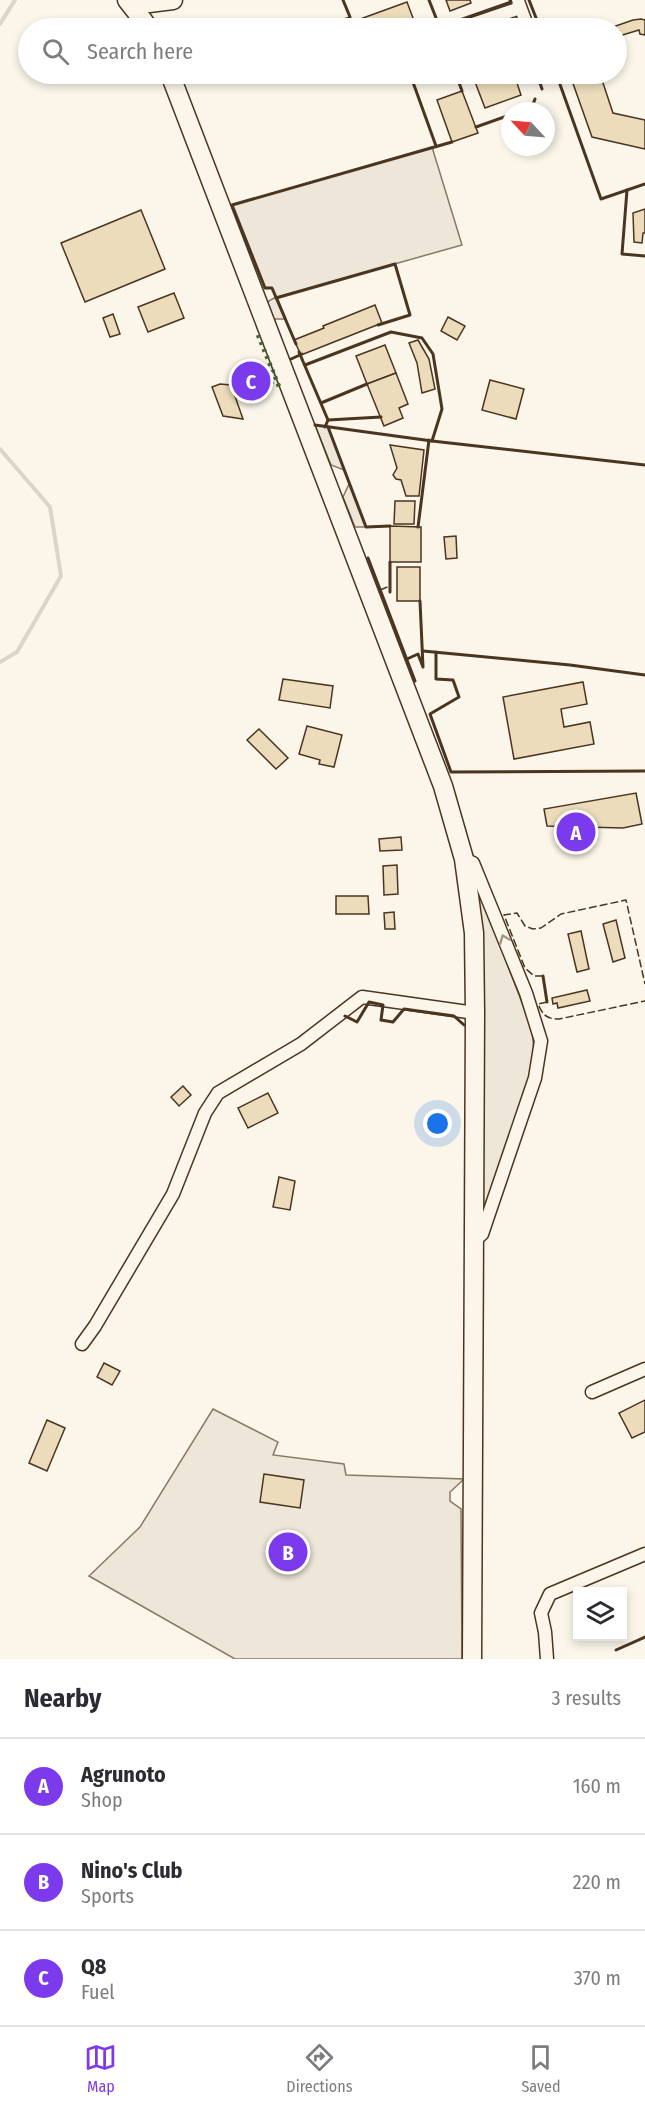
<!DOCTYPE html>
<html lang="en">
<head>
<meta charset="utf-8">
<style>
  body { margin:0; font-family:"Fira Sans Condensed",sans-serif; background:#f7f7f7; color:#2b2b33 }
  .controls { position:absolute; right:18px; bottom:18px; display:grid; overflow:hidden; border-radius:0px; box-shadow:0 3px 9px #0003 }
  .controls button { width:54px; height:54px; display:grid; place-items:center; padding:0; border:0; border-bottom:2px solid #e1e1e2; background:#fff; color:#2b2b33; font:30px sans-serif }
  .compass { position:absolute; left:501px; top:102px; width:54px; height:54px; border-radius:50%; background:#fff; box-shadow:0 3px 9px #0003; rotate:296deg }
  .you { position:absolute; left:438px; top:1124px; width:21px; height:21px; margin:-15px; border:4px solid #fff; border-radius:50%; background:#1a73e8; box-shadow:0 0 0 9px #1a73e833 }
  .badge { display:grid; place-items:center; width:39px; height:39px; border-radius:50%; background:#7c3aed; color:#fff; font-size:20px; font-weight:700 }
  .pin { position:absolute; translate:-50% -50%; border:3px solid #fff; box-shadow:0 2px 6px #0006 }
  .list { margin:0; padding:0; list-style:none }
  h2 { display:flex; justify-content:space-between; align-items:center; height:78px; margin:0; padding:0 24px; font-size:26px }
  h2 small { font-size:20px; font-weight:400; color:#7c7c81 }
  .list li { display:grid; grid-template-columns:39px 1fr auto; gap:18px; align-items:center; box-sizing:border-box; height:96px; padding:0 24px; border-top:2px solid #e1e1e2 }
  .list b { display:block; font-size:22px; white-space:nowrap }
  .list p { margin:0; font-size:20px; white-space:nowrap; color:#7c7c81 }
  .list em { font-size:20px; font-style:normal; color:#7c7c81 }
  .icon { flex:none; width:33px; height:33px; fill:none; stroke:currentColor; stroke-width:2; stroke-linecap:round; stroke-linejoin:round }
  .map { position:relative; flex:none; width:645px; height:1659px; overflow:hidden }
  .search { position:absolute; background:#fff; box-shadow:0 3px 9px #0003; left:18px; right:18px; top:18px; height:66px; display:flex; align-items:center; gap:15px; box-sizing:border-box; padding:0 21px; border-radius:33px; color:#7c7c81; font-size:22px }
  .sheet { height:366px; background:#fff }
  nav { display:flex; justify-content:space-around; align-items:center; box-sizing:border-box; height:84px; border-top:2px solid #e1e1e2; background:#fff; font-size:16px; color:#7c7c81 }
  nav a { display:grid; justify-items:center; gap:3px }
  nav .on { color:#7c3aed }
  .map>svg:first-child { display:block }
</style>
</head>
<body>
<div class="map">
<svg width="645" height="1659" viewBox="0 0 645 1659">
  <rect width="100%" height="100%" fill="#fbf6e9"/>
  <g fill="#ede6d9" stroke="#887966" stroke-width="1.5">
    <path d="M432 147 462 245 277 297 286 319H273L267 302 276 297 272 288H265L232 205Z"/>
    <path d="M315 425 328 427 344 470 331 465Z"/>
    <path d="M349 484 366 527H355L343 497Z"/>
    <path d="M475 880 532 1029 534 1053 529 1078 485 1210H481Z"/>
    <path d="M213 1409 278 1442 273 1455 344 1464 346 1475 464 1479 450 1492V1501L461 1509 462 1659H235L89 1576 140 1527Z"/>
  </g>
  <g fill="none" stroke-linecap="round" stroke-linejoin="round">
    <g stroke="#dcd4c6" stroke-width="4">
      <path d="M0 24 15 0"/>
      <path d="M0 449 50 507 61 576 17 652 0 662"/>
    </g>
  </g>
  <g fill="#ecdcbc" stroke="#4a3520" stroke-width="1.5">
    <path d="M446 0H470L471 3 450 11Z"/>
    <path d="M407 2 416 26 410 28H354L352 22Z"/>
    <path d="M350 17 354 28H334L332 23Z"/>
    <path d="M641 19 645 20V35L640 34 639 30 616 37V28H610L633 20Z"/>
    <path d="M472 74H514L521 95 485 108Z"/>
    <path d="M575 74H600L613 113 645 120V149L592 137 570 75Z"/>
    <path d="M462 91 478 133 452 142 437 100Z"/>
    <path d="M645 209V233H643L642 243 634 242 633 213Z"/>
    <path d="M141 210 165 269 85 302 61 243Z"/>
    <path d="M174 293 184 318 148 332 138 307Z"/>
    <path d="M375 305 382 323 301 355 294 340 324 328 323 326Z"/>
    <path d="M113 314 120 334 110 337 103 318Z"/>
    <path d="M448 317 465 326 457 340 441 331Z"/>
    <path d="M418 340 429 359 435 389 422 393 417 363 409 343Z"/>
    <path d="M385 345 396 373 367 384 356 356Z"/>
    <path d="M267 367 273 383 246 395 239 380Z"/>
    <path d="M396 373 408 404 399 408 403 418 384 426 367 384Z"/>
    <path d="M490 380 524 389 516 419 482 410Z"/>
    <path d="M220 384 231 385 243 419 223 416 212 387Z"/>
    <path d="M390 445 424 450 419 496H406L401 480 396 479 393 475 397 468Z"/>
    <path d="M395 501H415L414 524H394Z"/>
    <path d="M390 526 421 527V562H390Z"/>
    <path d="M456 536 457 558 446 559 444 537Z"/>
    <rect x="397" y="567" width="23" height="34"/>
    <path d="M283 679 333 686 330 708 279 700Z"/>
    <path d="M583 682 587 704 561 709 564 727 590 722 594 744 514 759 503 697Z"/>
    <path d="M307 726 342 735 334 767 319 764 320 760 299 754Z"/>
    <path d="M259 729 288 758 276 769 247 740Z"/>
    <path d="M636 793 642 824 623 828 547 826 544 809Z"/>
    <path d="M401 837 402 850 380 851 379 839Z"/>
    <path d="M397 865 398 894 384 895 383 866Z"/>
    <path d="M336 896H368L369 914H336Z"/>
    <path d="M394 912 395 929H385L384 913Z"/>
    <path d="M616 920 625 958 613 962 603 924Z"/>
    <path d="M581 931 589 969 577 972 568 934Z"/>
    <path d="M587 990 590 1001 558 1008 557 1003 553 1004 552 998Z"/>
    <path d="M183 1086 191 1095 179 1106 171 1097Z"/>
    <path d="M268 1093 278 1113 248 1128 238 1108Z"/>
    <path d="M279 1177 295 1181 290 1210 273 1207Z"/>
    <path d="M104 1363 120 1371 112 1385 97 1377Z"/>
    <path d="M645 1400V1432L632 1438 619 1413Z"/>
    <path d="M47 1420 65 1428 47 1471 29 1463Z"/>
    <path d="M264 1474 304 1480 300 1508 260 1502Z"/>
  </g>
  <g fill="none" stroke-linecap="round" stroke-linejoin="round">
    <g stroke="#4a3520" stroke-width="15">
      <g id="street">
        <path d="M518 1 528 28"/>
        <path d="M461 28 520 8"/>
        <path d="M464 859 473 863 526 993 541 1041 535 1078 482 1234 473 1242"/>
        <path d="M82 1344 95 1326 173 1194 205 1113 218 1093 301 1044 362 997 475 1013"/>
        <path d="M592 1392 645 1369"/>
        <path d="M547 1659 545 1632 541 1613 550 1594 645 1554"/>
      </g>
    </g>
    <g stroke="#4a3520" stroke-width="21">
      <g id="secondary">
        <path d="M127 0 149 28"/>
        <path d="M133 5 173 0"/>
        <path d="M170 74 443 786 464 859 474 933 475 1013 472 1659"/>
      </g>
    </g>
    <use href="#street" stroke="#fbf6e9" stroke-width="12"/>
    <use href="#secondary" stroke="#fbf6e9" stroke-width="18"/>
    <path stroke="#436837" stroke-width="4.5" stroke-dasharray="3 4.5" stroke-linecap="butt" d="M258 335 280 389"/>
    <g stroke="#4a3520" stroke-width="1.5" stroke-dasharray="8 3" stroke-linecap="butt">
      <path d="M380 590 390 586"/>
      <path d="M543 976H534L525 968 504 915 517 913 525 926 533 929 541 928 561 914 626 900 645 984"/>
      <path d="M547 1002 538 1004C543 1015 546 1019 559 1019L645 1001"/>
    </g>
    <g stroke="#4a3520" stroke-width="3">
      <path d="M343 0 350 17"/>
      <path d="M429 0 440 28"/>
      <path d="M529 0 540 28"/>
      <path d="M440 27 511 2 510 0"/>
      <path d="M490 28 517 19 520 28"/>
      <path d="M410 74 436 146"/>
      <path d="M456 74 462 91"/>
      <path d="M537 74 542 89"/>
      <path d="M556 74 557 76 564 74H574"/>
      <path d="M557 76 601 199 645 184"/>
      <path d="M521 111 532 107 535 99"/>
      <path d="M476 127 510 115"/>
      <path d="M627 190 622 254 645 256"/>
      <path d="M276 298 395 264 410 315 378 325"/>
      <path d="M296 344 272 288H265L232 205 452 142"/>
      <path d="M299 352 328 420 325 427"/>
      <path d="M291 359 302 354"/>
      <path d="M305 365 391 332 422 338 433 354 442 409 432 441"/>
      <path d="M321 403 367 384"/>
      <path d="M328 420 381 417"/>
      <path d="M315 425 432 441 645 465"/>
      <path d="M328 427 366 527 390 526"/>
      <path d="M418 527 429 440"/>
      <path d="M368 558 415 681"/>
      <path d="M390 592V562"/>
      <path d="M423 651 570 665 645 675"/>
      <path d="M436 652V679L453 680 459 697 430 714 451 772 645 771"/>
      <path d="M407 659 418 654 423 667 420 601"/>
      <path d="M543 976 547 1002"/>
      <path d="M345 1016 357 1022 369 1002 383 1005 381 1020 393 1022 404 1009 454 1016 464 1025"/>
      <path d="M616 1650 645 1637"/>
    </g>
  </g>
  <defs><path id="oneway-chevron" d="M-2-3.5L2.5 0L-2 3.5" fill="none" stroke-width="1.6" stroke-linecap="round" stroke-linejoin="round" transform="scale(1.5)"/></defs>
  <use stroke="#a29684" href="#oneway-chevron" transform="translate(504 939) rotate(-112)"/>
</svg>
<div class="controls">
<button><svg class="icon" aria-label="layers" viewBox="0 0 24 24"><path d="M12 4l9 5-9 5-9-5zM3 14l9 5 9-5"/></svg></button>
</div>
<svg class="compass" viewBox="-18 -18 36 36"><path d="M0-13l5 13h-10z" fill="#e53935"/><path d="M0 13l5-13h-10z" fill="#7c7c81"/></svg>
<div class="you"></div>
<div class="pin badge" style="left:576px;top:832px">A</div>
<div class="pin badge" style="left:288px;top:1552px">B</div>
<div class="pin badge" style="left:251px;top:381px">C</div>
<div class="search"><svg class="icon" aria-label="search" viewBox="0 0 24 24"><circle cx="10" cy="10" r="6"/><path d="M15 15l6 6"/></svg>Search here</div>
</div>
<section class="sheet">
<h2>Nearby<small>3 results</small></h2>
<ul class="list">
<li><span class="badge">A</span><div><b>Agrunoto</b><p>Shop</p></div><em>160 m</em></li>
<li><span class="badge">B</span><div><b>Nino's Club</b><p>Sports</p></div><em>220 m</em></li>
<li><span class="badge">C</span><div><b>Q8</b><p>Fuel</p></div><em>370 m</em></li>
</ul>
</section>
<nav>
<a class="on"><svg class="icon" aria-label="map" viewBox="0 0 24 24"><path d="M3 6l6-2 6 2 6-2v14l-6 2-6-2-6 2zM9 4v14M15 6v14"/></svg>Map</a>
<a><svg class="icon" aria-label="directions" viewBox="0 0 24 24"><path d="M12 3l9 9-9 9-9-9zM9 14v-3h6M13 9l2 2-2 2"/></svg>Directions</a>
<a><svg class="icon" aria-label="saved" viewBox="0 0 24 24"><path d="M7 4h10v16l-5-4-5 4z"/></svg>Saved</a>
</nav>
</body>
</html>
